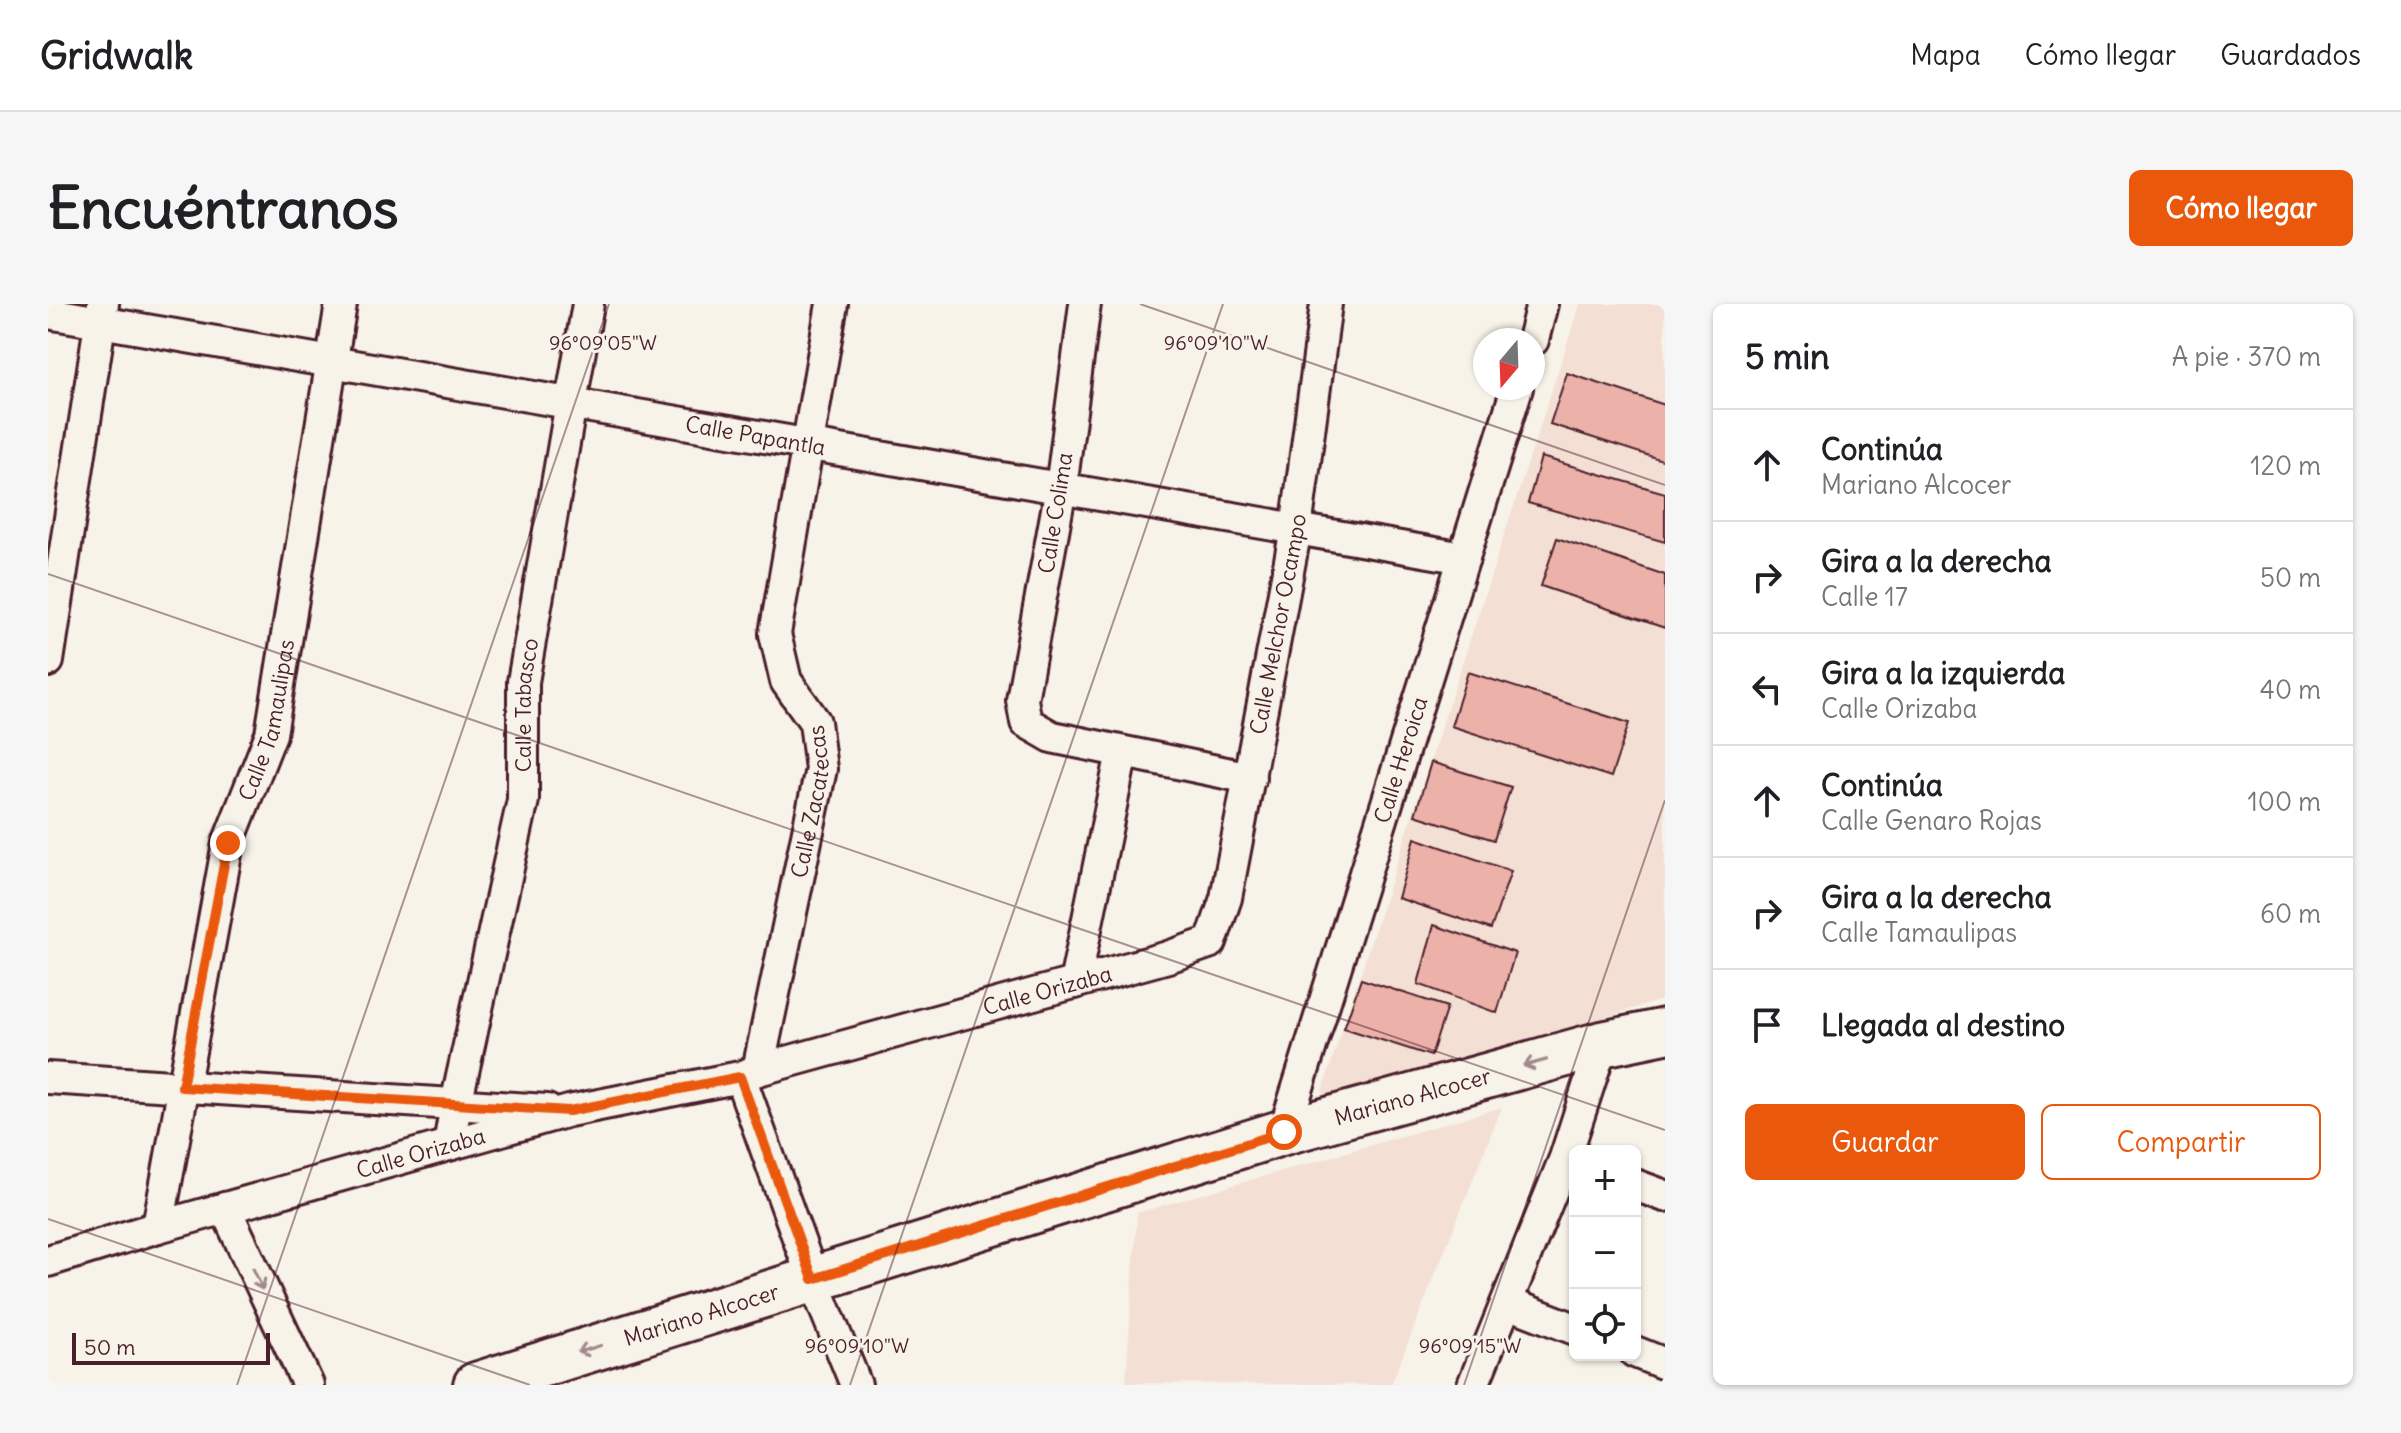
<!DOCTYPE html>
<html lang="es">
<head>
<meta charset="utf-8">
<style>
  body { margin:0; font-family:Delius,sans-serif; background:#f6f6f6; color:#202124 }
  .controls { position:absolute; right:24px; bottom:24px; display:grid; overflow:hidden; border-radius:12px; box-shadow:0 2px 6px #0004 }
  .controls button { width:72px; height:72px; display:grid; place-items:center; padding:0; border:0; border-bottom:2px solid #e0e0e0; background:#fff; color:#202124; font:40px sans-serif }
  .compass { position:absolute; left:1425px; top:24px; width:72px; height:72px; border-radius:50%; background:#fff; box-shadow:0 2px 6px #0004; rotate:199deg }
  .scale { position:absolute; left:24px; bottom:20px; width:198px; box-sizing:border-box; padding-left:8px; border:4px solid #4a1f2b; border-top:0; font-size:22px; line-height:28px; white-space:nowrap; color:#4a1f2b; -webkit-text-stroke:6px #f7f3e8; paint-order:stroke }
  .stop { position:absolute; width:24px; height:24px; margin:-18px; border:6px solid #ea580c; border-radius:50%; background:#fff }
  .stop.end { background:#ea580c; border-color:#fff; box-shadow:0 2px 8px #0008 }
  .list { margin:0; padding:0; list-style:none }
  h2 { display:flex; justify-content:space-between; align-items:center; height:104px; margin:0; padding:0 32px; font-size:34px }
  h2 small { font-size:26px; font-weight:400; color:#757577 }
  .list li { display:grid; grid-template-columns:52px 1fr auto; gap:24px; align-items:center; box-sizing:border-box; height:112px; padding:0 32px; border-top:2px solid #e0e0e0 }
  .list b { display:block; font-size:30px; white-space:nowrap }
  .list p { margin:0; font-size:26px; white-space:nowrap; color:#757577 }
  .list em { font-size:26px; font-style:normal; color:#757577 }
  .actions { display:flex; gap:16px; padding:24px 32px }
  .actions a { flex:1; padding:18px 0; border:2px solid #ea580c; border-radius:12px; text-align:center; font-size:28px; color:#ea580c }
  .actions .main { background:#ea580c; color:#fff }
  .icon { flex:none; width:44px; height:44px; fill:none; stroke:currentColor; stroke-width:2; stroke-linecap:round; stroke-linejoin:round }
  .map { position:relative; flex:none; width:1617px; height:1081px; overflow:hidden; border-radius:12px }
  header { display:flex; align-items:center; gap:48px; box-sizing:border-box; height:112px; padding:0 40px; background:#fff; border-bottom:2px solid #e0e0e0 }
  header strong { font-size:38px }
  nav { display:flex; gap:44px; margin-inline-start:auto; font-size:28px }
  .intro { display:flex; align-items:center; justify-content:space-between; box-sizing:border-box; height:192px; padding:0 48px }
  h1 { margin:0; font-size:56px }
  .button { padding:20px 36px; border-radius:12px; background:#ea580c; color:#fff; font-size:28px; font-weight:700 }
  main { display:flex; gap:48px; padding:0 48px }
  aside { flex:1; background:#fff; border-radius:12px; box-shadow:0 2px 6px #0004 }
  .map>svg:first-child { display:block }
</style>
</head>
<body>
<header>
<strong>Gridwalk</strong>
<nav><a>Mapa</a><a>Cómo llegar</a><a>Guardados</a></nav>
</header>
<div class="intro"><h1>Encuéntranos</h1><a class="button">Cómo llegar</a></div>
<main>
<div class="map">
<svg width="1617" height="1081" viewBox="0 0 1617 1081">
  <rect width="100%" height="100%" fill="#f7f3e8"/>
  <filter id="ink" filterUnits="userSpaceOnUse"><feTurbulence type="fractalNoise" baseFrequency=".0125" numOctaves="2"/><feDisplacementMap in="SourceGraphic" scale="16" xChannelSelector="R" yChannelSelector="G"/><feConvolveMatrix kernelMatrix="1 2 1 2 8 2 1 2 1" color-interpolation-filters="sRGB"/></filter>
  <g filter="url(#ink)">
    <g fill="#f4dfd5">
      <path d="M1532 0H1617V695L1280 797 1274 787Z"/>
      <path d="M1454 803 1343 1081 1078 1079 1089 909Z"/>
    </g>
    <g fill="#ecb1a8" stroke="#4a1f2b" stroke-width="2">
      <path d="M1519 69 1617 101V157L1502 120Z"/>
      <path d="M1493 153 1617 189V238L1480 199Z"/>
      <path d="M1509 234 1617 271V324L1493 282Z"/>
      <path d="M1420 368 1581 419 1563 473 1403 422Z"/>
      <path d="M1383 458 1463 483 1446 536 1367 511Z"/>
      <path d="M1367 534 1463 567 1443 625 1350 594Z"/>
      <path d="M1386 621 1467 649 1449 709 1370 680Z"/>
      <path d="M1313 675 1399 703 1383 752 1296 724Z"/>
    </g>
    <g fill="none" stroke-linecap="round" stroke-linejoin="round">
      <g stroke="#4a1f2b" stroke-width="36">
        <g id="street">
          <path d="M1037 0 1013 184 974 396 978 418 1004 433 1202 474"/>
          <path id="s1" d="M0 9 1416 254"/>
          <path d="M1485 36 1494 0"/>
          <path d="M0 357 55 0"/>
          <path d="M1027 679 1074 448"/>
          <path id="s2" d="M710 766 773 465 767 418 738 377 727 330 784 0"/>
          <path d="M692 773 765 975 808 1081"/>
          <path d="M0 774 499 806"/>
          <path id="s3" d="M1236 828 1469 84"/>
          <path id="s4" d="M401 841 408 800 475 496V378L540 0"/>
          <path d="M1587 881 1617 892"/>
          <path d="M177 904 260 1081"/>
          <path id="s5" d="M110 923 180 539 223 430 293 0"/>
          <path id="s6" d="M0 957 110 923 521 807 692 773 710 766 1120 653 1163 638 1178 594 1248 225 1278 0"/>
          <path d="M1460 999 1527 1025"/>
          <path d="M1587 1048 1617 1060"/>
          <path d="M1425 1081 1517 854 1554 740"/>
        </g>
      </g>
      <g stroke="#4a1f2b" stroke-width="50">
        <g id="secondary">
          <path id="s7" d="M428 1081 1236 828 1554 740 1617 727"/>
        </g>
      </g>
      <use href="#street" stroke="#f7f3e8" stroke-width="30"/>
      <use href="#secondary" stroke="#f7f3e8" stroke-width="44"/>
    </g>
    <defs><path id="oneway-shaft" d="M-6 0H5M1.5-3L5.5 0L1.5 3" fill="none" stroke-width="1.6" stroke-linecap="round" stroke-linejoin="round" transform="scale(2)"/></defs>
    <g stroke="#a0898a">
      <use href="#oneway-shaft" transform="translate(1487 759) rotate(165)"/>
      <use href="#oneway-shaft" transform="translate(210 975) rotate(65)"/>
      <use href="#oneway-shaft" transform="translate(541 1045) rotate(163)"/>
    </g>
  </g>
  <g fill="none" stroke-linecap="round" stroke-linejoin="round" filter="url(#ink)">
    <path stroke="#ea580c" stroke-width="10" d="M180 539 134 783 521 807 692 773 765 975 1236 828"/>
  </g>
  <path fill="none" stroke="#4a1f2b" stroke-width="2" stroke-opacity="0.45" d="M1092 0 1617 181M0 270 1617 826M0 915 482 1081M189 1081 561 0M802 1081 1175 0M1416 1081 1617 496"/>
  <g text-anchor="middle" dominant-baseline="central" stroke-width="6" stroke-linejoin="round" paint-order="stroke">
    <g font-size="22" fill="#4a1f2b" stroke="#f7f3e8">
      <text stroke="none"><textPath href="#s1" startOffset="718">Calle Papantla</textPath></text>
      <text transform="translate(1007 209) rotate(-81)">Calle Colima</text>
      <text stroke="none"><textPath href="#s6" startOffset="1532">Calle Melchor Ocampo</textPath></text>
      <text stroke="none"><textPath href="#s4" startOffset="448">Calle Tabasco</textPath></text>
      <text stroke="none"><textPath href="#s5" startOffset="520">Calle Tamaulipas</textPath></text>
      <text stroke="none"><textPath href="#s3" startOffset="390">Calle Heroica</textPath></text>
      <text stroke="none"><textPath href="#s2" startOffset="274">Calle Zacatecas</textPath></text>
      <text stroke="none"><textPath href="#s6" startOffset="1036">Calle Orizaba</textPath></text>
      <text stroke="none"><textPath href="#s7" startOffset="980">Mariano Alcocer</textPath></text>
      <text stroke="none"><textPath href="#s6" startOffset="388">Calle Orizaba</textPath></text>
      <text stroke="none"><textPath href="#s7" startOffset="236">Mariano Alcocer</textPath></text>
    </g>
  </g>
  <g font-size="20" text-anchor="middle" fill="#4a1f2b" stroke="#f7f3e8" stroke-width="6" stroke-linejoin="round" paint-order="stroke">
    <text x="1168" y="46">96°09'10"W</text>
    <text x="555" y="46">96°09'05"W</text>
    <text x="809" y="1049">96°09'10"W</text>
    <text x="1422" y="1049">96°09'15"W</text>
  </g>
</svg>
<div class="controls">
<button>+</button>
<button>−</button>
<button><svg class="icon" aria-label="locate" viewBox="0 0 24 24"><circle cx="12" cy="12" r="6"/><path d="M12 2v4M12 18v4M2 12h4M18 12h4"/></svg></button>
</div>
<svg class="compass" viewBox="-18 -18 36 36"><path d="M0-13l5 13h-10z" fill="#e53935"/><path d="M0 13l5-13h-10z" fill="#757577"/></svg>
<div class="scale">50 m</div>
<div class="stop" style="left:1236px;top:828px"></div>
<div class="stop end" style="left:180px;top:539px"></div>
</div>
<aside>
<h2>5 min<small>A pie · 370 m</small></h2>
<ul class="list">
<li><svg class="icon" aria-label="ahead" viewBox="0 0 24 24"><path d="M12 20V5M6 11l6-6 6 6"/></svg><div><b>Continúa</b><p>Mariano Alcocer</p></div><em>120 m</em></li>
<li><svg class="icon" aria-label="right" viewBox="0 0 24 24"><path d="M7 20v-9h11M14 6l5 5-5 5"/></svg><div><b>Gira a la derecha</b><p>Calle 17</p></div><em>50 m</em></li>
<li><svg class="icon" aria-label="left" viewBox="0 0 24 24"><path d="M17 20v-9H6M10 6l-5 5 5 5"/></svg><div><b>Gira a la izquierda</b><p>Calle Orizaba</p></div><em>40 m</em></li>
<li><svg class="icon" aria-label="ahead" viewBox="0 0 24 24"><path d="M12 20V5M6 11l6-6 6 6"/></svg><div><b>Continúa</b><p>Calle Genaro Rojas</p></div><em>100 m</em></li>
<li><svg class="icon" aria-label="right" viewBox="0 0 24 24"><path d="M7 20v-9h11M14 6l5 5-5 5"/></svg><div><b>Gira a la derecha</b><p>Calle Tamaulipas</p></div><em>60 m</em></li>
<li><svg class="icon" aria-label="arrive" viewBox="0 0 24 24"><path d="M6 21V4h12l-3 4 3 4H6"/></svg><div><b>Llegada al destino</b></div></li>
</ul>
<div class="actions"><a class="main">Guardar</a><a>Compartir</a></div>
</aside>
</main>
</body>
</html>
